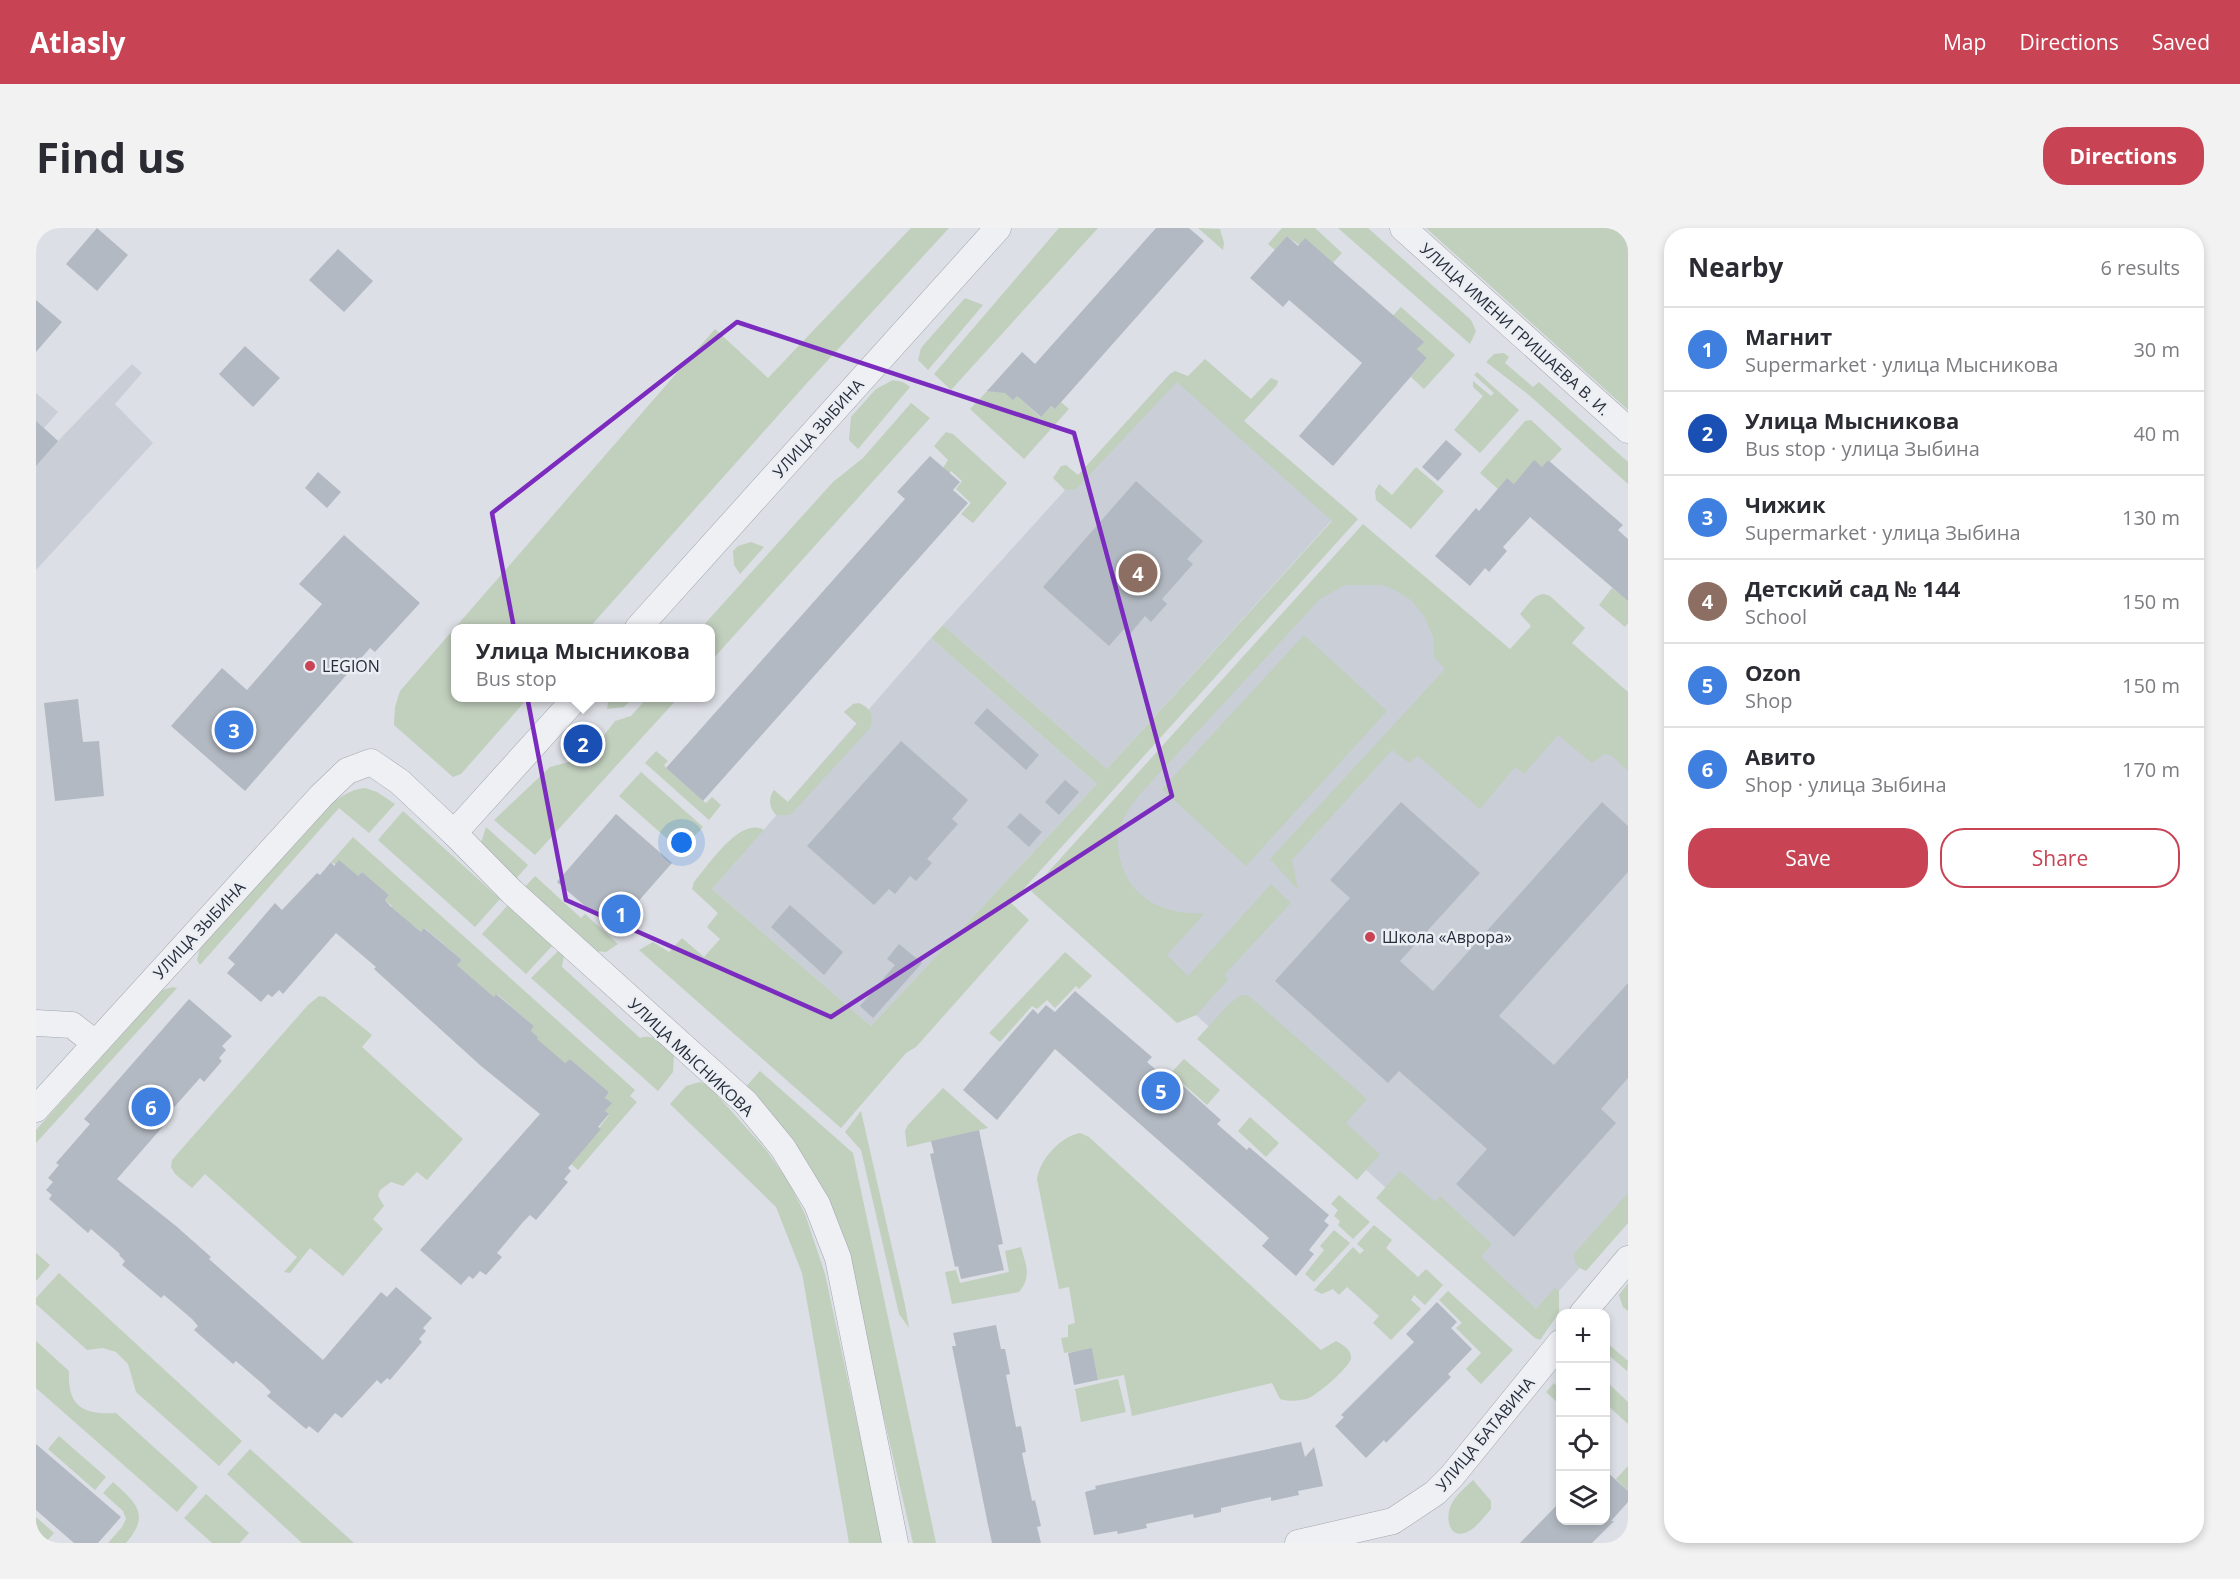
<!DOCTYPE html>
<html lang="en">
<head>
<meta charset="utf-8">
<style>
  body { margin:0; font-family:"Open Sans",sans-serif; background:#f2f2f3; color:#2b2b33 }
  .controls { position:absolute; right:18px; bottom:18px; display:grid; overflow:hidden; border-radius:12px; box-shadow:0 3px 9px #0003 }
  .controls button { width:54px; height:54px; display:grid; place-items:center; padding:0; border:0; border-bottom:2px solid #e1e1e2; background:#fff; color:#2b2b33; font:30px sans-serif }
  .you { position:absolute; left:646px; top:615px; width:21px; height:21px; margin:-15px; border:4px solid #fff; border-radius:50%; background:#1a73e8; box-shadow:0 0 0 9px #1a73e833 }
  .badge { display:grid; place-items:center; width:39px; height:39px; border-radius:50%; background:#c84455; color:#fff; font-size:20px; font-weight:700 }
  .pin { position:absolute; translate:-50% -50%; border:3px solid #fff; box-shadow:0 2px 6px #0006 }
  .popup { position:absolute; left:415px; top:396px; width:264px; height:78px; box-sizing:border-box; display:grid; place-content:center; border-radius:12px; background:#fff; filter:drop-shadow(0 2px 4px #0005); font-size:20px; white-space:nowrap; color:#7c7c81 }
  .popup b { font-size:22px; color:#2b2b33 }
  .popup::after { content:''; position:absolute; left:50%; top:100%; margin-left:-12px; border:12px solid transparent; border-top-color:#fff }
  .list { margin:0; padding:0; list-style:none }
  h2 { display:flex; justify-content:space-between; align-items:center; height:78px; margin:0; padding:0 24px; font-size:26px }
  h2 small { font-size:20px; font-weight:400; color:#7c7c81 }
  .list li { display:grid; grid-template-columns:39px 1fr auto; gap:18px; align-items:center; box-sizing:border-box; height:84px; padding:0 24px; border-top:2px solid #e1e1e2 }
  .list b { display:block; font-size:22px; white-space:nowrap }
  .list p { margin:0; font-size:20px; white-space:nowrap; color:#7c7c81 }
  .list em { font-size:20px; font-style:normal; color:#7c7c81 }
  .actions { display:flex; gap:12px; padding:18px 24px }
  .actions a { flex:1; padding:14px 0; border:2px solid #c84455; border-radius:24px; text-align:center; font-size:21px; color:#c84455 }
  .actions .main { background:#c84455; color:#fff }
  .icon { flex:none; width:33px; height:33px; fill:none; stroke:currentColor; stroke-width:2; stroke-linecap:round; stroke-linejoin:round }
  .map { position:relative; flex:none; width:1592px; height:1315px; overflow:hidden; border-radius:24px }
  header { display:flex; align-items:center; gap:36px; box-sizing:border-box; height:84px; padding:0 30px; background:#c84455; color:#fff }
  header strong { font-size:28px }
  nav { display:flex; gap:33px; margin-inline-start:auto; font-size:21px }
  .intro { display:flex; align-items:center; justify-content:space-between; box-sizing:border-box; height:144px; padding:0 36px }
  h1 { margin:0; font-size:42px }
  .button { padding:15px 27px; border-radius:24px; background:#c84455; color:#fff; font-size:21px; font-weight:700 }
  main { display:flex; gap:36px; padding:0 36px }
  aside { flex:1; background:#fff; border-radius:24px; box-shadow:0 3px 9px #0003 }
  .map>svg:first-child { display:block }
</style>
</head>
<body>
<header>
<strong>Atlasly</strong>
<nav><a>Map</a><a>Directions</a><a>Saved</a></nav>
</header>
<div class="intro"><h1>Find us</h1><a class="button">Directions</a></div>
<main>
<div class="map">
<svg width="1592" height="1315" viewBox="0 0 1592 1315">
  <rect width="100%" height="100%" fill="#dcdfe5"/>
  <g fill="#caced7">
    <path d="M96 136 106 145 79 176 117 215 0 342V165L22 184 8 200 22 213Z"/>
    <path d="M1134 146 1296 292 1071 541 907 397Z"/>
    <path d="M1320 312 1592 536V986L1496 1093 1013 653Z"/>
    <path d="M895 410 1061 556 835 798 676 661Z"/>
  </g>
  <g fill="#c1cfbd">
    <path d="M875 0H913L771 155 553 400H420V470H492L425 546 417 549 358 497 359 479 364 463 679 101 732 150Z"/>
    <path d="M1023 0H1062L915 162 898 146Z"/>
    <path d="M1162 0 1184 1 1188 15 1187 22Z"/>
    <path d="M1246 0H1279L1306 25 1293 39 1251 8 1239 22 1232 16Z"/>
    <path d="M1302 0H1332L1435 92 1440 103 1434 116Z"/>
    <path d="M1390 0H1592V182Z"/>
    <path d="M929 70 947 77 892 142 882 132 885 120Z"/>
    <path d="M1365 79 1419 127 1388 161 1375 149 1391 130 1381 121 1387 114 1352 93Z"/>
    <path d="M1468 125 1473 129 1469 135 1497 159 1503 154 1592 234V256L1493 167 1450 134 1458 126Z"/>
    <path d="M1169 131 1215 171 1235 150 1242 153 1241 157 1208 193 1322 291 975 675 993 692 880 819 870 825 805 900 603 722 617 714 633 724 646 710 668 729 684 711 671 699 682 685 656 661 658 654C672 638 704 588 728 602L676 661 835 798 1061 556 895 410 907 397 1071 541 1296 293 1141 154 1040 261 1029 262 1017 250 1025 238 1030 237 1042 247 1134 146 1139 143 1152 148Z"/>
    <path d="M1441 144 1483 182 1444 225 1418 202 1447 168 1437 159V153L1455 168 1458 165 1438 147Z"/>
    <path d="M857 152 867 154 874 159 822 221 813 212 815 189 840 161Z"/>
    <path d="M956 158 981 168 1004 189 1015 178 1019 181 1025 174 1033 181 988 231 934 181Z"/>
    <path d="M875 175 894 190 675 433 674 400H665L797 254 827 230Z"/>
    <path d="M1495 192 1526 221 1514 234 1512 232 1506 239 1498 233 1478 256 1471 250 1462 261 1444 245 1489 193Z"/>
    <path d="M910 204 917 206 971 255 937 295 925 286 935 275 920 261 926 253 915 243 913 246 907 240 912 232 898 218Z"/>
    <path d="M1380 239 1408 263 1375 301 1340 272 1339 263 1343 256 1356 267Z"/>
    <path d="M1327 296 1474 421 1495 398 1484 386C1492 377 1501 361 1514 368L1549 400 1536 415 1592 464V543L1576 528 1568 526 1556 535 1522 507 1488 546 1479 539 1444 581 1382 528 1373 535 1356 522 1256 632 1262 662 1234 631 1409 441 1398 429 1397 408 1388 388 1375 372 1359 362 1346 357H1309L1284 371 1105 565C1096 576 1085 591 1082 606 1081 616 1083 629 1086 638 1099 675 1133 687 1169 685L1131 727 1152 748 1235 656 1255 675 1189 746 1192 752 1160 787 1141 795 995 663Z"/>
    <path d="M715 314 728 319 704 346 698 337 697 323 702 318Z"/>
    <path d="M1576 360 1592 371V395L1589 399 1563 377Z"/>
    <path d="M1268 407 1351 483 1210 638 1126 561Z"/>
    <path d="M573 470H597L588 479 571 481Z"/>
    <path d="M611 470H642L499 627 458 592 514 539 551 529 579 493 595 488Z"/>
    <path d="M823 475C835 480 838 488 834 500L759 582 753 587H740C733 580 732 570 738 562L752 574 821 496 808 484 817 476Z"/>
    <path d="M620 523 632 533 628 537 630 540 667 573 670 575 676 569 685 577 673 592 609 535Z"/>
    <path d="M605 544 667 599 645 623 583 568Z"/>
    <path d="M329 560 341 564 359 576 333 605 303 580 164 737 161 732 164 720 289 582C302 570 312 562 329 560Z"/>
    <path d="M367 583 464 671 439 699 342 612Z"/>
    <path d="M450 599 492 637 479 652 445 615Z"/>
    <path d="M317 609 599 862 594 868 601 874 542 942 535 936 573 887 569 883 575 875 569 870 573 864 534 831 529 835 498 814 502 809 495 803 498 798 461 766 458 769 421 737 426 732 389 700 385 704 378 698 374 701 352 682 356 678 349 672 353 667 326 644 322 648 295 634Z"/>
    <path d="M499 648 545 690 549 686 582 716 570 724 557 723 487 661Z"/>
    <path d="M472 677 516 718 490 746 446 706Z"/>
    <path d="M522 723 528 728 526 739 604 810C619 805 627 817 638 827L637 844 622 863 495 750Z"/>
    <path d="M1029 724 1056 748 1043 761 1040 758 1019 780 1011 772 1001 781 996 778 964 814 953 805Z"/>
    <path d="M137 759 141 760 0 915V902L126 762Z"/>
    <path d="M1205 767 1213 768 1331 871 1310 895 1344 926 1321 952 1161 811 1193 776Z"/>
    <path d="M283 768 289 769 336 807 326 819 427 911 391 952 381 944 367 958 355 954 344 962 342 968 348 978 337 991 347 1001 307 1048 274 1020 254 1045 248 1044 261 1029 169 946 156 960 139 946 135 939 136 932 272 777Z"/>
    <path d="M1148 831 1184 862 1171 877 1135 845Z"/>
    <path d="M724 843 817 925 900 1315H877L804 1000 780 953 707 862Z"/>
    <path d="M664 854 673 858 730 922 751 951 769 986 789 1046 847 1315H813L766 1045 740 979 634 876 650 858Z"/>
    <path d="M907 860 952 900 871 919 869 903 872 897Z"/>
    <path d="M825 883 869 1077 873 1100 863 1086 825 922 809 904Z"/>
    <path d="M1214 889 1243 915 1230 929 1202 903Z"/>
    <path d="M1044 905 1053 909 1285 1122 1300 1113C1306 1116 1316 1122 1315 1130 1314 1139 1282 1166 1273 1170 1265 1173 1252 1174 1244 1171L1236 1155 1096 1188 1088 1147 1062 1152 1056 1121 1028 1125 1025 1110 1032 1109V1097L1039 1095 1033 1059 1023 1061 1001 951C1004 931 1024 909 1044 905Z"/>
    <path d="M1364 943 1399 974 1404 968 1456 1016 1445 1029 1500 1081 1519 1060 1523 1063V1085L1504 1112 1499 1110 1340 970Z"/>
    <path d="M1592 965V995L1550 1043C1540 1039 1539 1035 1538 1026Z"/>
    <path d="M1303 967 1334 994 1317 1011 1302 997 1304 993 1298 988 1302 982 1295 976Z"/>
    <path d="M1338 997 1356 1012 1350 1020 1382 1049 1390 1041 1407 1057 1389 1077 1378 1067 1375 1072 1385 1081 1355 1112 1337 1095 1343 1088 1311 1059 1303 1067 1297 1061 1286 1066 1278 1062 1317 1019 1324 1026 1328 1022 1321 1016Z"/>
    <path d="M1298 1002 1314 1015 1278 1054 1269 1046 1288 1022 1284 1018Z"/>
    <path d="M985 1019C990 1037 996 1049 983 1064L916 1076 909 1044 920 1042 924 1055 973 1044 969 1023Z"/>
    <path d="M0 1025 14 1037 0 1053Z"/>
    <path d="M23 1045 206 1213 183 1238 100 1164 92 1136 80 1124 67 1120 51 1122 0 1076V1070Z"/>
    <path d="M1592 1055V1083L1587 1079 1583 1067Z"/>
    <path d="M1412 1063 1477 1122 1445 1156 1430 1141 1445 1125 1420 1100 1426 1095 1403 1072Z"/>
    <path d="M0 1113 33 1143C31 1179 48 1187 80 1185L162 1259 141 1284 0 1160Z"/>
    <path d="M1570 1114 1592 1133 1591 1143 1570 1125Z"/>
    <path d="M1082 1151 1090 1184 1045 1194 1039 1161Z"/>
    <path d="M1570 1153 1592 1174V1196L1570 1176Z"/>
    <path d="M1518 1155 1524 1161V1177L1510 1164Z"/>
    <path d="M23 1208 70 1249 59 1262 12 1221Z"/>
    <path d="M214 1221 318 1315H266L191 1246Z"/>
    <path d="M1592 1238V1263L1580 1251Z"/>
    <path d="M1437 1252 1455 1273V1281C1449 1288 1440 1300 1431 1304 1413 1312 1409 1290 1415 1277 1419 1268 1430 1259 1437 1252Z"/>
    <path d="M77 1254C100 1275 115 1286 90 1315H72L86 1299 90 1291 87 1283 67 1265Z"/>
    <path d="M170 1266 213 1305 204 1315H176L148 1290Z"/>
    <path d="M0 1289 18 1305 9 1315H5L0 1310Z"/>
  </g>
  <g fill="#b3b9c2">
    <path d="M61 0 92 27 61 63 30 36Z"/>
    <path d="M1120 0H1153L1168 13 1019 181 1015 178 1005 189 981 168 977 172 969 165 951 163 986 124 999 136Z"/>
    <path d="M1251 8 1262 18 1269 10 1310 46 1388 114 1381 121 1391 130 1297 238 1263 208 1326 135 1253 72 1247 79 1214 50Z"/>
    <path d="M302 21 337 53 308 84 273 52Z"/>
    <path d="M0 72 26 94 0 124Z"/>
    <path d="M209 118 244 150 217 179 183 146Z"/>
    <path d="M0 193 22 213 0 238Z"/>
    <path d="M1410 212 1426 226 1402 253 1386 239Z"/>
    <path d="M894 228 924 254 917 262 932 275 667 573 630 540 869 271 861 264Z"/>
    <path d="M1498 232 1506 239 1512 232 1587 297 1582 302 1592 311V373L1494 289 1467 319 1471 323 1453 344 1449 340 1434 358 1399 328 1440 280 1443 283 1471 250 1478 256Z"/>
    <path d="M282 244 305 264 291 280 269 260Z"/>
    <path d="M1100 253 1167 313 1151 331 1157 336 1126 371 1131 376 1115 394 1109 388 1094 406 1088 401 1073 418 1007 359Z"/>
    <path d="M308 307 384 375 339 424 334 420 209 563 135 498 186 440 211 462 286 376 263 356Z"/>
    <path d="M42 471 47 514 63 513 68 568 19 573 8 475Z"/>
    <path d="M951 480 1003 527 990 542 938 495Z"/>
    <path d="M865 513 932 572 916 591 922 596 891 631 896 635 880 653 874 648 859 666 853 661 838 677 771 618Z"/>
    <path d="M1029 552 1043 564 1023 587 1009 574Z"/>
    <path d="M1365 574 1444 645 1364 733 1397 763 1566 574 1592 598V644L1463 788 1518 837 1592 755V850L1565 881 1580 895 1478 1009 1420 956 1451 921 1363 843 1352 855 1239 753 1314 670 1294 652Z"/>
    <path d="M984 585 1006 604 993 619 971 599Z"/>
    <path d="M580 586 636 635 577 702 521 654Z"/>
    <path d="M303 632 322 648 326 644 353 667 349 672 355 679 385 704 388 700 426 732 421 737 458 769 460 766 498 798 495 803 502 809 501 811 529 835 534 831 573 864 569 870 576 875 569 883 573 886 562 899 565 901 532 940 535 943 528 951 532 954 500 992 494 987 487 994 461 1025 466 1029 450 1047 444 1043 437 1051 433 1048 425 1057 384 1022 504 886 445 838 338 741 340 739 300 705 247 766 243 762 236 769 232 766 225 774 191 745 199 736 192 730 239 675 246 682 281 645 284 647 295 634 298 638Z"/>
    <path d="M754 677 807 724 788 747 735 699Z"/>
    <path d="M863 716 886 735 837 790 824 778 859 737 851 731Z"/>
    <path d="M1039 763 1116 829 1111 834 1142 861 1146 857 1185 892 1181 896 1211 922 1213 919 1293 987 1288 993 1293 997 1273 1022 1278 1026 1260 1048 1226 1018 1233 1010 1019 821 961 892 927 862 997 781 1002 786 1010 777 1019 784Z"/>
    <path d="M153 771 196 808 186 818 190 822 183 830 186 833 168 854 164 850 133 885 136 888 81 951 140 998 175 1029 173 1031 287 1132 345 1064 351 1069 360 1059 396 1090 387 1100 390 1103 383 1111 386 1114 354 1152 351 1150 345 1156 341 1152 306 1190 299 1185 282 1205 273 1198 270 1201 231 1168 235 1164 228 1157 200 1133 197 1136 158 1102 162 1098 156 1091 128 1067 125 1070 86 1037 89 1033 83 1027 84 1026 55 1001 52 1005 13 971 16 967 10 962 17 954 12 950 23 937 20 935 54 896 48 891Z"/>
    <path d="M943 902 967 1016 962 1017 968 1042 925 1051 922 1038 919 1039 894 926 898 925 895 913Z"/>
    <path d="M1401 1074 1421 1094 1415 1100 1436 1121 1412 1146 1415 1149 1350 1215 1348 1212 1330 1230 1299 1198 1308 1189 1305 1187 1378 1114 1370 1106Z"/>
    <path d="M960 1097 965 1121H969L974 1146 970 1147 980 1199 985 1198 990 1224 986 1225 996 1273 999 1272 1005 1298 1001 1299 1005 1315H956L952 1297 916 1118H920L917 1105Z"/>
    <path d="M1056 1120 1062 1152 1038 1157 1032 1125Z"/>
    <path d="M1265 1214 1269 1229 1278 1219 1287 1258 1262 1263 1263 1267 1235 1273V1269L1185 1280V1284L1158 1290 1157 1286 1110 1296 1111 1300 1082 1306 1081 1303 1058 1307 1049 1264 1060 1261 1059 1258Z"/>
    <path d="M0 1216 85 1289 62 1315H38L0 1282Z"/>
    <path d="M1569 1242 1592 1263V1274L1575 1293H1578L1556 1315H1484L1524 1274V1293H1569Z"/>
  </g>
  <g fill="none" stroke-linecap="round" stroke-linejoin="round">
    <g stroke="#a2a6af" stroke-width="27">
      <g id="minor">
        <path d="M1367 0 1592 202"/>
        <path d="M602 400 962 0"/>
        <path d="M418 605 540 470"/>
        <path d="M0 795 36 797 59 815"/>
        <path d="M0 881 285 568 311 543 335 534 364 554 418 605 476 664 710 875 747 920 781 976 802 1030 859 1315"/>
        <path d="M1546 1086 1592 1031"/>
        <path d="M1262 1315 1357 1293 1399 1265 1416 1248 1524 1115"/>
      </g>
    </g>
    <use href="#minor" stroke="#eef0f4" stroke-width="26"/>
  </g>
  <path fill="none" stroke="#7b2cbf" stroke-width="4.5" stroke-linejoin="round" d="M701 94 1038 205 1136 568 795 789 530 672 456 285Z"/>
  <g fill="#c84455" stroke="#ebeef3" stroke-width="2">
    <circle cx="274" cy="438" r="6"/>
    <circle cx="1334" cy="709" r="6"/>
  </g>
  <g text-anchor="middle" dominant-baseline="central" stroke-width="5" stroke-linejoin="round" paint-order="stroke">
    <g font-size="16" fill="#262d3b" stroke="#ebeef3">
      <text transform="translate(1479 101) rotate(42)">УЛИЦА ИМЕНИ ГРИШАЕВА В. И.</text>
      <text transform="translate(782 200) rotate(-48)">УЛИЦА ЗЫБИНА</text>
      <text transform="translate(163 702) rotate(-47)">УЛИЦА ЗЫБИНА</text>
      <text transform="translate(655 829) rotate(43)">УЛИЦА МЫСНИКОВА</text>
      <text transform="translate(1449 1206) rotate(-50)">УЛИЦА БАТАВИНА</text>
    </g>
    <g font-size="16" fill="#262d3b" stroke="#ebeef3" text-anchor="start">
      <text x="286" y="438">LEGION</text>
      <text x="1346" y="709">Школа «Аврора»</text>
    </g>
  </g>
</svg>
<div class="controls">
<button>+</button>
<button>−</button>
<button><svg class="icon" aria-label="locate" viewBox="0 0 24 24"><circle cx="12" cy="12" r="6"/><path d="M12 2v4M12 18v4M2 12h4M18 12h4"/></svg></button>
<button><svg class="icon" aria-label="layers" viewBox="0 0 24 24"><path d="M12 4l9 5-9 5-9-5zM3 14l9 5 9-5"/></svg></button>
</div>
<div class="you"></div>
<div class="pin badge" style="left:585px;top:686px;background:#3f7fe0">1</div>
<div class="pin badge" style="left:547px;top:516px;background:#1a4fb4">2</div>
<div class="popup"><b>Улица Мысникова</b>Bus stop</div>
<div class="pin badge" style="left:198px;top:502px;background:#3f7fe0">3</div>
<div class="pin badge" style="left:1102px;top:345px;background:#8d6e63">4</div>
<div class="pin badge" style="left:1125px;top:863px;background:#3f7fe0">5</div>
<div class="pin badge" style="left:115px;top:879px;background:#3f7fe0">6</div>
</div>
<aside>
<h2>Nearby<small>6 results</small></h2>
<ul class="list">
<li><span class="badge" style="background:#3f7fe0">1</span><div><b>Магнит</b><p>Supermarket · улица Мысникова</p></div><em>30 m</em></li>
<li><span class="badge" style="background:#1a4fb4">2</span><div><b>Улица Мысникова</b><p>Bus stop · улица Зыбина</p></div><em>40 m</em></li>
<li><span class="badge" style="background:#3f7fe0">3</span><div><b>Чижик</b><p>Supermarket · улица Зыбина</p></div><em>130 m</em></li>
<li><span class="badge" style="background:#8d6e63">4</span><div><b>Детский сад № 144</b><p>School</p></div><em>150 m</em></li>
<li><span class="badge" style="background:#3f7fe0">5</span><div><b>Ozon</b><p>Shop</p></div><em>150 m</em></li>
<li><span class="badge" style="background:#3f7fe0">6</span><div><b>Авито</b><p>Shop · улица Зыбина</p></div><em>170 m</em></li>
</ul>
<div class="actions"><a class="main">Save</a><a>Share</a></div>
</aside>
</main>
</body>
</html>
